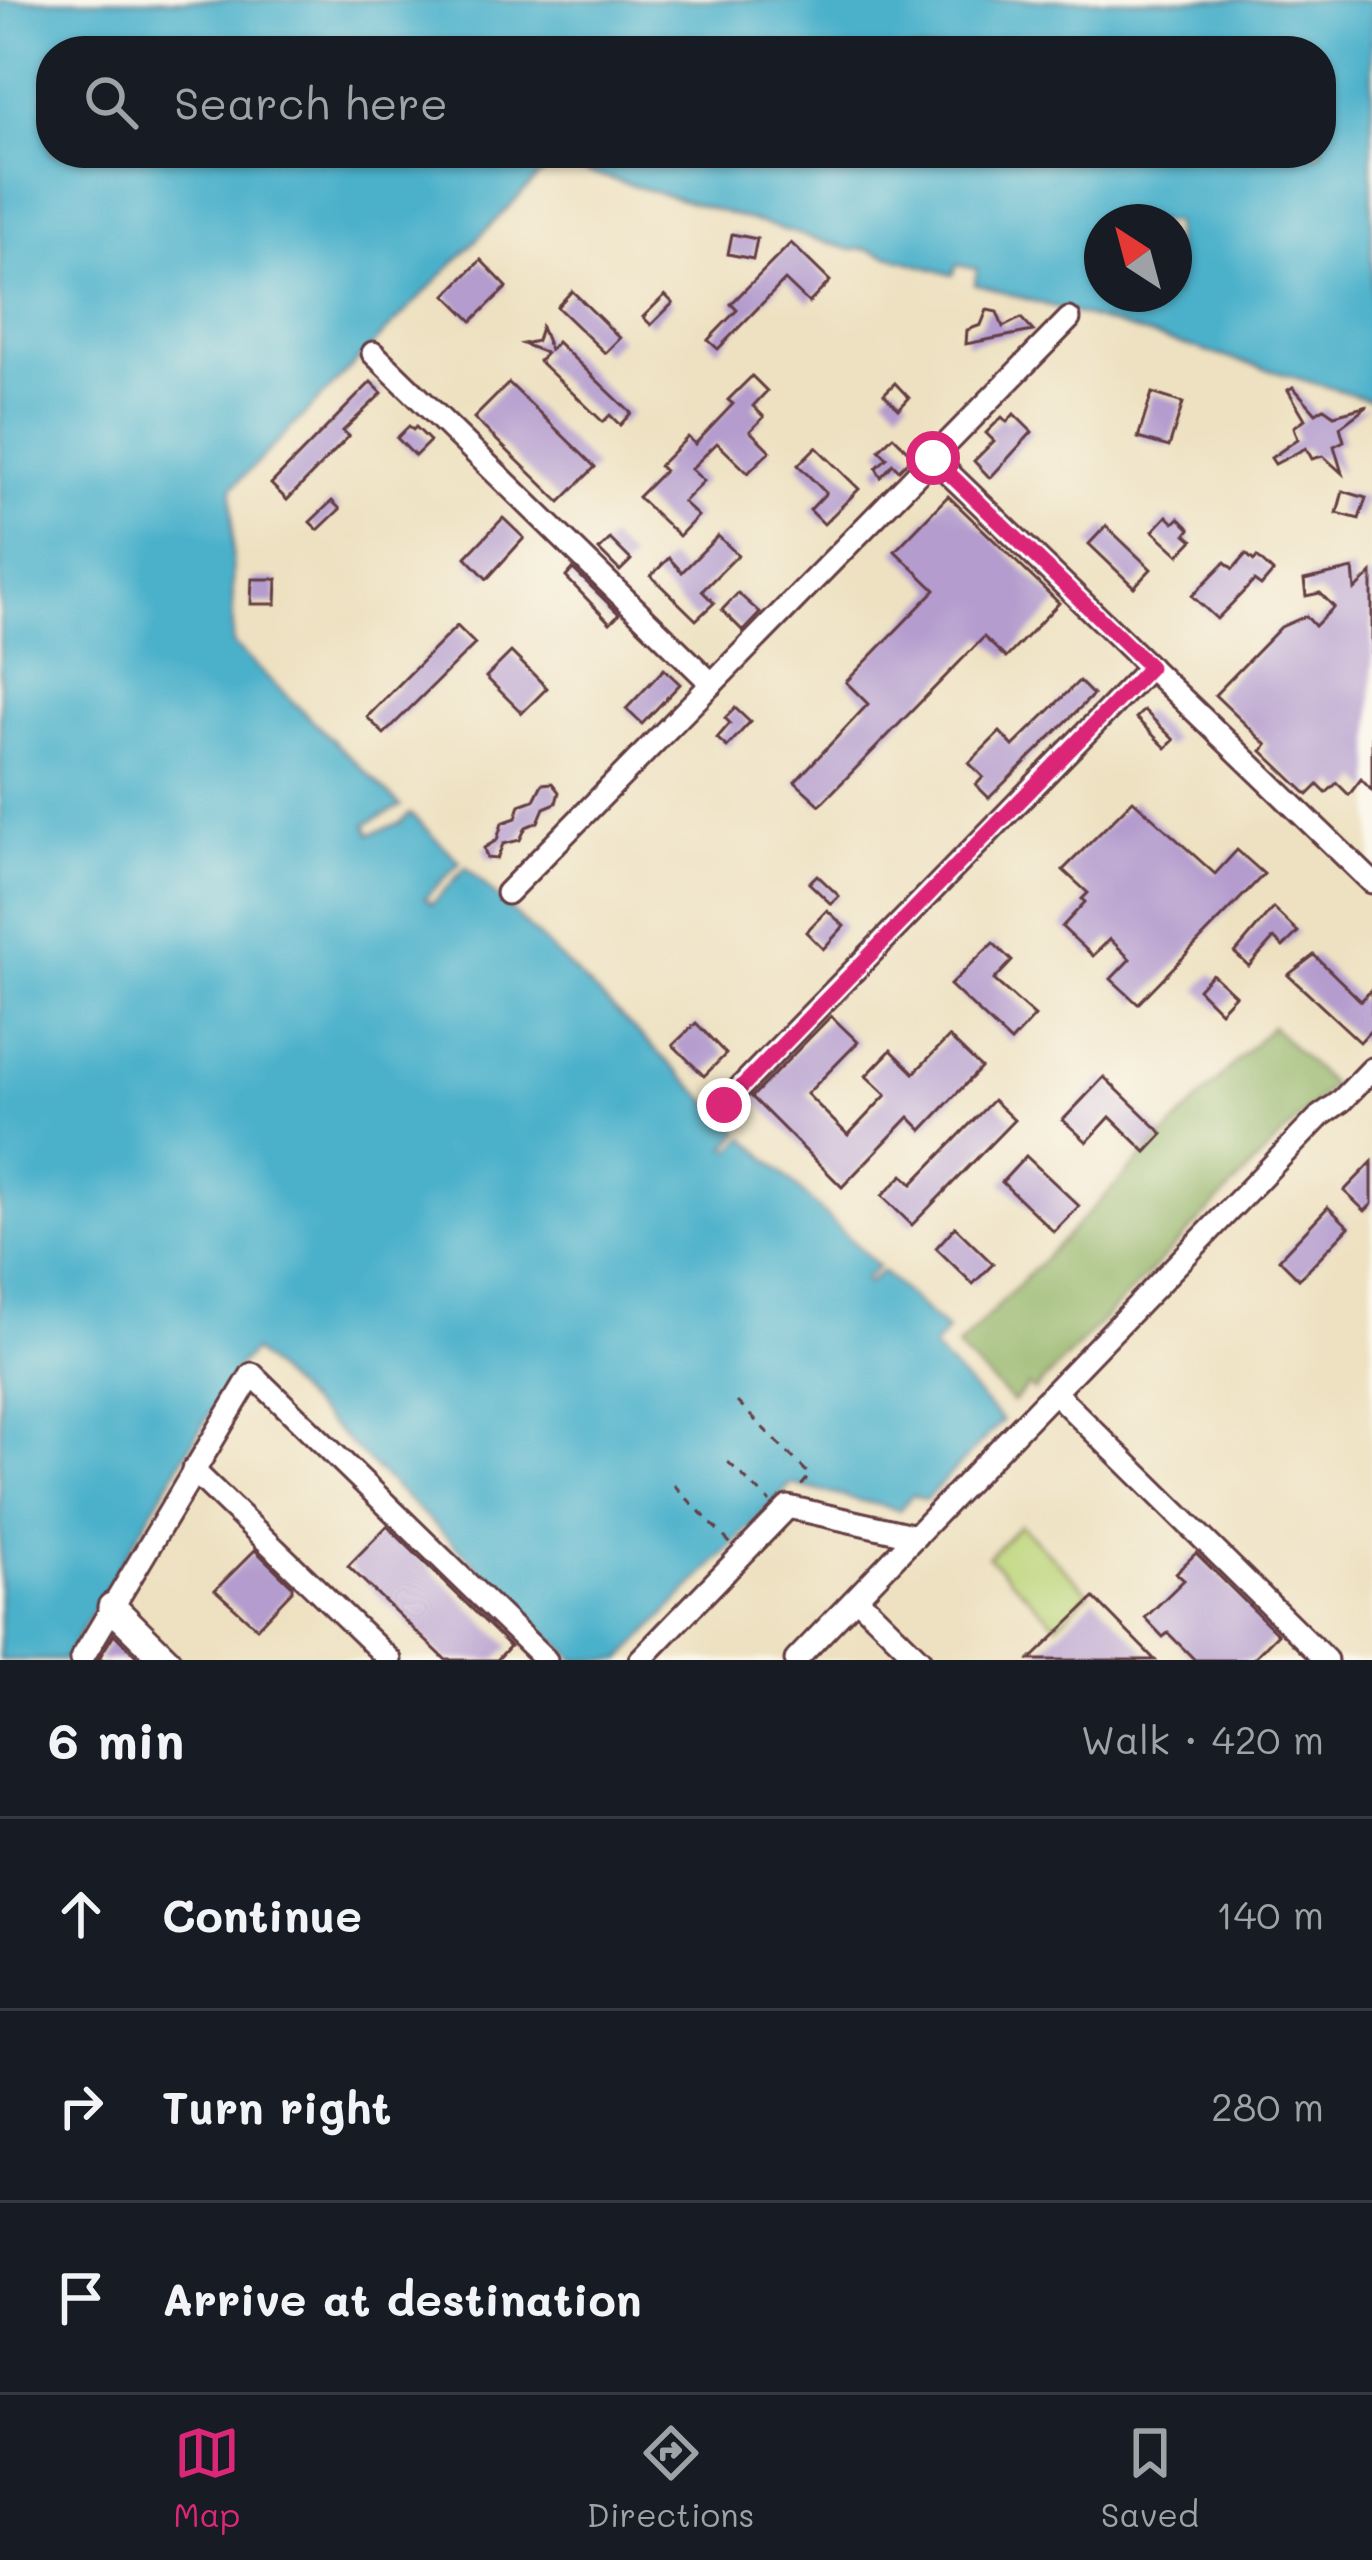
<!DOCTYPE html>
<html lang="en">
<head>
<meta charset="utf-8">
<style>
  body { margin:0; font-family:Mali,sans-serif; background:#20242c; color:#f1f3f6 }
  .compass { position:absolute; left:1084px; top:204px; width:108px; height:108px; border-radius:50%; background:#171b24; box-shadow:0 3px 9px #0004; rotate:324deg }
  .stop { position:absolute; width:36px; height:36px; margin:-27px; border:9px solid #db2777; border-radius:50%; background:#fff }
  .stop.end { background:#db2777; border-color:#fff; box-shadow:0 3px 12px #0008 }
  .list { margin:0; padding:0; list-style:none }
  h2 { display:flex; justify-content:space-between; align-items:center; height:156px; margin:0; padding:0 48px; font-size:51px }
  h2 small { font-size:39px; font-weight:400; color:#9ea1a6 }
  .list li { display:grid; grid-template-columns:78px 1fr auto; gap:36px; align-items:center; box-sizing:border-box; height:192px; padding:0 48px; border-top:3px solid #363941 }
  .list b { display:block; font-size:45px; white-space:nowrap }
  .list em { font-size:39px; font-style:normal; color:#9ea1a6 }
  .icon { flex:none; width:66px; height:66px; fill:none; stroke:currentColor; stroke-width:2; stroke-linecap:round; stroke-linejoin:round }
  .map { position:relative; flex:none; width:1372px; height:1660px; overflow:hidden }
  .search { position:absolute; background:#171b24; box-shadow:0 3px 9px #0004; left:36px; right:36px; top:36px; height:132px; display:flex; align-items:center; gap:30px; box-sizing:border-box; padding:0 42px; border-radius:48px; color:#9ea1a6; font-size:45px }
  .sheet { height:732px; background:#171b24 }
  nav { display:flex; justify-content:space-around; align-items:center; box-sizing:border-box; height:168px; border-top:3px solid #363941; background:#171b24; font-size:33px; color:#9ea1a6 }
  nav a { display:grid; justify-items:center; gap:6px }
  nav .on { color:#db2777 }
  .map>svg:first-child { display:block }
</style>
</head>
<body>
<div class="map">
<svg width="1372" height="1660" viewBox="0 0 1372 1660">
  <rect width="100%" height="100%" fill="#fbf7ec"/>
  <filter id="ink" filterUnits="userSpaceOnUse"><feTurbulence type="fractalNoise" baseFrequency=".00833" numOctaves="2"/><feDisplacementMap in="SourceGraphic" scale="24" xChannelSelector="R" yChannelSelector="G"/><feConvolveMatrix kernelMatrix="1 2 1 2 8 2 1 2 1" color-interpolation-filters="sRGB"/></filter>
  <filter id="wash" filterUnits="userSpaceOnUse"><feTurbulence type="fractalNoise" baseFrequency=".004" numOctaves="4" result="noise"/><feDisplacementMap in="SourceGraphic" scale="48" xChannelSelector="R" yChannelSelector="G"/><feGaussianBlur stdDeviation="2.7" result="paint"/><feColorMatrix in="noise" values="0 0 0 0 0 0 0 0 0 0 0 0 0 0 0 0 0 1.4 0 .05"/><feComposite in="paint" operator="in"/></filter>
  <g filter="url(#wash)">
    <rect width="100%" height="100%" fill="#eee1c1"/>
    <path fill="#bcd57a" stroke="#837a52" stroke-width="3" d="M1020 1525 1089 1593 1057 1625 988 1557Z"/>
    <path fill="#95b66a" stroke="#706a4a" stroke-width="3" d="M1271 1026 1332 1085 1034 1391 1028 1386 1013 1402 957 1348Z"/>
    <path fill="#4cb1cb" stroke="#4b687b" stroke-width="3" fill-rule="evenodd" d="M0 0H1372V400L975 284 977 269 957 265 952 275 865 249 852 250 553 162 232 488 233 644 401 806 366 824 370 834 400 823 410 814 414 817 460 862 425 898 432 904 466 867 740 1132 727 1147 732 1150 745 1137 878 1266 864 1280 867 1284 882 1271 947 1331 933 1348 1002 1421 925 1500 912 1495 899 1510 791 1484 621 1660H575L253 1351 237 1367 64 1660H0ZM51 51H1321V153H51ZM1102 222H1174V294H1102Z"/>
    <g id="blocks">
      <g fill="#b49cce">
        <path d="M732 234 757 239 753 259 728 254Z"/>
        <path d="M791 243 830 281 809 303 785 280 718 349 708 340 737 310 731 304Z"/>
        <path d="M481 260 507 287 472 321 446 295Z"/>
        <path d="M572 291 620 338 605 353 557 307Z"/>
        <path d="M665 295 673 303 651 325 643 317Z"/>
        <path d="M987 310 997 312 1003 327 1021 318 1033 331 966 344 967 330 981 325Z"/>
        <path d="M541 327 550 350 557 342 631 413 620 425 610 415 603 422 539 361 546 353 523 344 537 341Z"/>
        <path d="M752 376 767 391 753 406 764 417 750 431 770 451 748 473 717 443 691 469 704 481 683 502 698 516 679 536 638 497 664 471 659 466 688 437 695 444 733 404 728 400Z"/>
        <path d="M371 382 382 393 343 431 349 436 287 500 271 484Z"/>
        <path d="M509 383 595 467 560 502 474 418Z"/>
        <path d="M895 383 909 398 899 409 884 394Z"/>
        <path d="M1293 387 1316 413 1324 408 1334 415 1368 406 1340 427 1344 441 1334 446 1342 473 1323 456 1312 459 1306 448 1275 464 1271 458 1298 439 1294 427 1305 419 1288 390Z"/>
        <path d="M1152 393 1183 403 1169 447 1138 438Z"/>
        <path d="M1014 414 1032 432 990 478 974 461 994 441 986 433 1002 417 1007 422Z"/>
        <path d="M409 426 413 430 416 427 430 441 415 456 397 438Z"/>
        <path d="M893 436 913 456 899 470 893 464 881 477 876 468 887 458 879 450Z"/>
        <path d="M816 447 859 489 824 524 810 510 826 493 798 465Z"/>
        <path d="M1343 491 1366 498 1359 519 1337 513Z"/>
        <path d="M948 496 1059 603 1006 658 984 637 820 805 795 782 868 704 846 682 935 590 895 551Z"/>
        <path d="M332 501 340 509 318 530 310 522Z"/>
        <path d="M1167 516 1174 523 1179 518 1190 529 1186 534 1193 540 1179 555 1153 531Z"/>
        <path d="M503 518 524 538 487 579 466 557Z"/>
        <path d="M1106 526 1151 569 1134 587 1089 544Z"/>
        <path d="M718 536 738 555 702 591 714 603 696 620 651 576 669 558 682 572Z"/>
        <path d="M610 539 631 560 620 571 599 550Z"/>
        <path d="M1246 554 1254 561 1257 557 1273 572 1261 586 1254 581 1217 619 1192 596 1225 562 1233 569Z"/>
        <path d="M573 569 619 614 610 623 566 577Z"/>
        <path d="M1353 569 1355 590 1372 573V791L1361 779 1349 795 1337 783 1326 793 1318 785 1308 795 1262 751 1267 745 1215 695 1281 627 1306 616 1315 626 1334 607 1320 593 1306 596 1304 580Z"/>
        <path d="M252 579H277L276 604H251Z"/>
        <path d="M738 593 760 613 743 631 722 610Z"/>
        <path d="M457 626 475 644 384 734 367 717Z"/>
        <path d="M511 652 547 688 522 713 486 677Z"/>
        <path d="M664 669 680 684 642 724 626 709Z"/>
        <path d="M1079 681 1093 695 989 798 976 785 983 777 969 763 1000 732 1013 746Z"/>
        <path d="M735 708 750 722 727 747 717 738 730 723 725 718Z"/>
        <path d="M1144 710 1174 740 1166 748 1136 718Z"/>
        <path d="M552 783 559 792 556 803 544 808 538 822 526 827 520 840 503 844 497 859 487 858 484 848 497 840 502 823 516 818 520 805 534 800 542 784Z"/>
        <path d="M1133 800 1215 874 1237 850 1264 874 1138 1004 1111 979 1130 959 1110 939 1093 956 1062 927 1085 902 1082 899 1088 893 1063 870Z"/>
        <path d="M817 875 839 896 831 904 809 883Z"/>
        <path d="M1273 908 1298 932 1283 947 1274 938 1249 966 1235 953Z"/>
        <path d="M827 910 844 926 823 949 806 932Z"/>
        <path d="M993 943 1012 961 994 980 1035 1016 1011 1042 950 985Z"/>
        <path d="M1314 955 1361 1001 1372 989V1029L1360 1042 1288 975Z"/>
        <path d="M1212 974 1235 995 1220 1011 1198 989Z"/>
        <path d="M831 1016 858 1042 807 1094 848 1135 886 1095 866 1076 891 1050 914 1073 949 1037 981 1068 922 1130 909 1117 842 1187 752 1097Z"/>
        <path d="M696 1023 726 1054 704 1076 673 1045Z"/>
        <path d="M1104 1077 1163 1134 1146 1152 1110 1117 1087 1142 1063 1120Z"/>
        <path d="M993 1100 1014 1120 912 1225 882 1196 903 1175 912 1184Z"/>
        <path d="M1026 1156 1079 1206 1054 1232 1002 1182Z"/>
        <path d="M1372 1162V1204L1365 1211 1344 1191Z"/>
        <path d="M1328 1207 1349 1227 1299 1279 1279 1259Z"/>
        <path d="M955 1227 993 1264 973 1284 936 1248Z"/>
        <path d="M387 1526 510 1646 497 1660H446L348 1566Z"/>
        <path d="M255 1550 292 1586V1591L257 1628 215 1590Z"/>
        <path d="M1196 1553 1278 1634 1252 1660H1195L1168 1633 1163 1637 1145 1618 1184 1580 1176 1573Z"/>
        <path d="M1094 1598 1155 1660H1030Z"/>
        <path d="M114 1634 140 1660H98Z"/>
      </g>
    </g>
  </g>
  <g filter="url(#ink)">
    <use href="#blocks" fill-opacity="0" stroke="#633c42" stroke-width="3"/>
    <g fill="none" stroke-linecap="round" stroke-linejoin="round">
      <g stroke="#633c42" stroke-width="27">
        <g id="minor">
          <path d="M373 353 712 684"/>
          <path d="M933 458 1372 882"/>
          <path d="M507 893 1069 319"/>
          <path d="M724 1104 1150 667"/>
          <path d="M1054 1392 1326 1660"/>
          <path d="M193 1470 390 1660"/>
          <path d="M857 1598 920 1660"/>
          <path d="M81 1660 252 1374 546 1660"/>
          <path d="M640 1660 788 1507 916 1536"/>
          <path d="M796 1660 1320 1116 1340 1102 1372 1069"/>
        </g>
      </g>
      <g stroke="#633c42" stroke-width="33">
        <path id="major" d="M112 1607 166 1660"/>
      </g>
      <g stroke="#633c42" stroke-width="3" stroke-dasharray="9 9" stroke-linecap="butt">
        <path d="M737 1402 810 1475 801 1486"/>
        <path d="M728 1462 770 1502"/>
        <path d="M674 1485 731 1544"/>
      </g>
      <use href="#minor" stroke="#fff" stroke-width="21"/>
      <use href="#major" stroke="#fff" stroke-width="27"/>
    </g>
  </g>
  <g fill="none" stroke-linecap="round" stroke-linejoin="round" filter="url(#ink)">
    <path stroke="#db2777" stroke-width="15" d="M724 1105 1150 667 933 458"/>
  </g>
</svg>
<svg class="compass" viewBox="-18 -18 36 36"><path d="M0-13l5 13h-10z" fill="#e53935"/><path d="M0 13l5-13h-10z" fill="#9ea1a6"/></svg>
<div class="stop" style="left:933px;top:458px"></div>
<div class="stop end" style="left:724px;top:1105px"></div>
<div class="search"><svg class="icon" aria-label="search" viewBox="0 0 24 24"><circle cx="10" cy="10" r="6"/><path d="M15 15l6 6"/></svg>Search here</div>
</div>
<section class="sheet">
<h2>6 min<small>Walk · 420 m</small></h2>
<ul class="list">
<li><svg class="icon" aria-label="ahead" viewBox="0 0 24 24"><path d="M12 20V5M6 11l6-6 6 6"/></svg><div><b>Continue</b></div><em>140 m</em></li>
<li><svg class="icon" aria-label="right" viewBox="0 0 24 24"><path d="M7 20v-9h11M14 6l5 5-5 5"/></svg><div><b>Turn right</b></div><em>280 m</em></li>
<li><svg class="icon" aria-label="arrive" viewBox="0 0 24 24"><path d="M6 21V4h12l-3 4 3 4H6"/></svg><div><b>Arrive at destination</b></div></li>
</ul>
</section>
<nav>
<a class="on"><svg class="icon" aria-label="map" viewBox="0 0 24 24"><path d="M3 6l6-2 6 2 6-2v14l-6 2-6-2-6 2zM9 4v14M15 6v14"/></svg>Map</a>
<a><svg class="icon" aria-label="directions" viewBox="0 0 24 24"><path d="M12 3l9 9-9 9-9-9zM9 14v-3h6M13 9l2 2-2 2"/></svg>Directions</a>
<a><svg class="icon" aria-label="saved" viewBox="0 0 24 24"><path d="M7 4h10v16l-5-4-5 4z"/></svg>Saved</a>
</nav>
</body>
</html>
